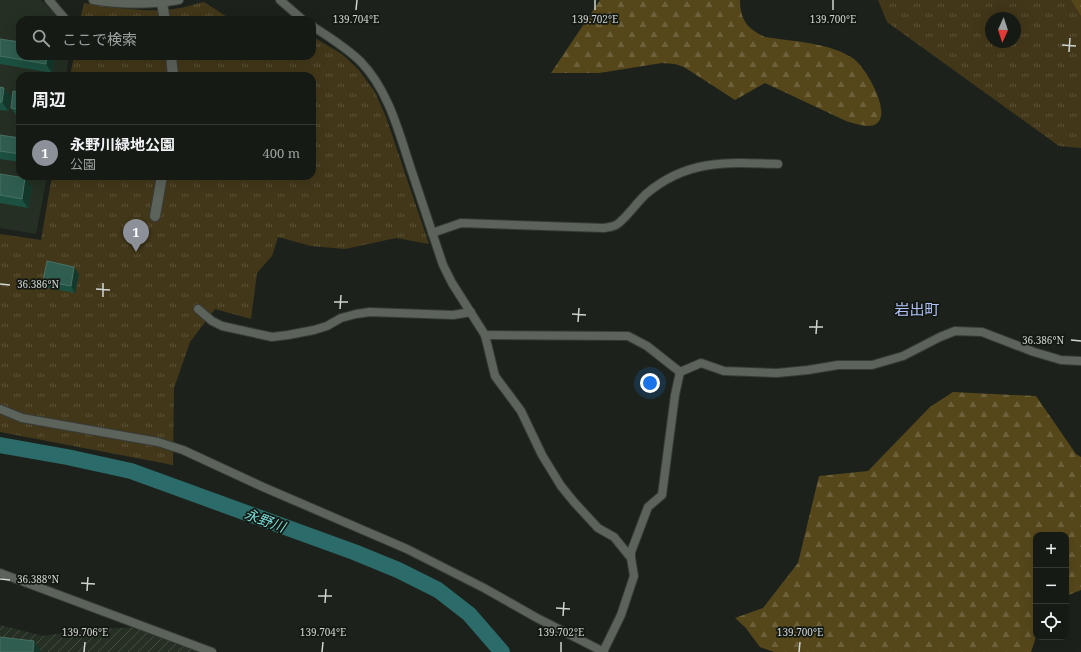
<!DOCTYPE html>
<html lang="ja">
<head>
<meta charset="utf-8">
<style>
  body { margin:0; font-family:"Noto Serif","Noto Sans JP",serif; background:#222722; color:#f1f3f6 }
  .controls { position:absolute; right:12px; bottom:12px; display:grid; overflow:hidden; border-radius:8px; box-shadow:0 4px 16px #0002 }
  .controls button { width:36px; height:36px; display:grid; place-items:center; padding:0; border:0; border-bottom:1px solid #343834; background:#151a14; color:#f1f3f6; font:20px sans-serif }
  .compass { position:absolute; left:985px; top:12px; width:36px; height:36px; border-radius:50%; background:#151a14; box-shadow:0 4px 16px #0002; rotate:183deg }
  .you { position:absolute; left:650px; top:383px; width:14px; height:14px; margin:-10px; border:3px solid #fff; border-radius:50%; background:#1a73e8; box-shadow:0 0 0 6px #1a73e833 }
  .badge { display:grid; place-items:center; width:26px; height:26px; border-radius:50%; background:#8c9099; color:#fff; font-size:13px; font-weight:700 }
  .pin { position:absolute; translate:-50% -33px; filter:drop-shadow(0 1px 2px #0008) }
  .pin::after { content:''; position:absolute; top:21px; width:14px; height:12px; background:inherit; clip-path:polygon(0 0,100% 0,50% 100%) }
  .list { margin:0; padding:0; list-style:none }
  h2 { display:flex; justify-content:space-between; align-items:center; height:52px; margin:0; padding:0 16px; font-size:17px }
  h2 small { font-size:13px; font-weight:400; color:#9da1a0 }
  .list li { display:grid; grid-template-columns:26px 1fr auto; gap:12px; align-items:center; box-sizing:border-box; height:56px; padding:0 16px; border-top:1px solid #343834 }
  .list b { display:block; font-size:15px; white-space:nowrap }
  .list p { margin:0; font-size:13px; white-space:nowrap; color:#9da1a0 }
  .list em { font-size:13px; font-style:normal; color:#9da1a0 }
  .icon { flex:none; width:22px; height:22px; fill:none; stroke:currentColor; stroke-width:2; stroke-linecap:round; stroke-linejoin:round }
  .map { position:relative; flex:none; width:1081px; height:652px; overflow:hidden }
  .search { position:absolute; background:#151a14; box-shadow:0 4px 16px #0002; left:16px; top:16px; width:300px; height:44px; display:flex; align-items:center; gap:10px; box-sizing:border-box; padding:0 14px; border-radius:12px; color:#9da1a0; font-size:15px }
  .panel { position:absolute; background:#151a14; box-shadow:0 4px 16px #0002; left:16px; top:72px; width:300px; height:108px; border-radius:12px }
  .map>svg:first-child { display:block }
</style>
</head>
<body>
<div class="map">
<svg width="1081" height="652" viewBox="0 0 1081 652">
  <defs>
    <pattern id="industrial-furrows" width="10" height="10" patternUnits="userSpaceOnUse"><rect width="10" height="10" fill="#252f23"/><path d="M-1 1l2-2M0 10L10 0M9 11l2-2" fill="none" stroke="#444c42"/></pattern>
    <pattern id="grass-tufts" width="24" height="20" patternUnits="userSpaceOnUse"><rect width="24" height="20" fill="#423719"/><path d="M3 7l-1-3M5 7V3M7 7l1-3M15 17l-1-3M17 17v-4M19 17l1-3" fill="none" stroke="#5c5339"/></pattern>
    <pattern id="forest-firs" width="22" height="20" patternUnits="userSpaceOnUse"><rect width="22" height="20" fill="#56471b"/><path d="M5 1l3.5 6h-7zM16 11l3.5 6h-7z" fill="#6d613b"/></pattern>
  </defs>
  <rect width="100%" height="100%" fill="#1c221b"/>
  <path fill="#252f23" d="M0 0H41L60 20H20V56H69L66 76H20V176H47L36 234 0 228Z"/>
  <path fill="url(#industrial-furrows)" d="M0 625 43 636 80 630 138 627 206 652H0Z"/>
  <g fill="url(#grass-tufts)" fill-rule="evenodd">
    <path d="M878 0H1081V148L1059 146 887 22ZM991 18H1015V42H991Z"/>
    <path d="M204 2 232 20H80L84 3C113 7 144 13 174 9 184 8 194 4 204 2Z"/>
    <path d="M312 36 343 55 358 69 375 92 386 117 429 244 396 238 345 249 311 246 278 237 272 256 257 273 251 319 215 309 190 342 174 388 173 465 0 432V234L41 240 52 176H312V76H70L74 56H312Z"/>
  </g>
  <g fill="url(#forest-firs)">
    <path d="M600 0H740C740 19 747 29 765 37 791 41 832 43 854 59 865 67 893 113 876 124 868 129 854 123 846 121L765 83 735 100 684 67 675 64 662 63 599 73H551Z"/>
    <path d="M1071 0H1081V16Z"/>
    <path d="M953 392 1036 396 1076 454 1081 457V590L1066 596V535H1036V637L1031 652H774L760 647 745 627 735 618 763 608 798 563 819 476 868 471 930 407Z"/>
  </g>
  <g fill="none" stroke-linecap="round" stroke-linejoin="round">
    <path stroke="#2b6b6a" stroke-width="16" d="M0 445 67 457 131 471 354 552 398 570 438 590 469 614 502 652"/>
    <g stroke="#373b37" stroke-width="10">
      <g id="minor">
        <path d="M49 0 66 20"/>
        <path d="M93 0C122 5 151 5 179 0"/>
        <path d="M280 0 303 20"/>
        <path d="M312 26C329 37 347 48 361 62 390 92 400 137 413 175 423 205 433 235 443 265L452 283 485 335 495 376 521 411 542 455 561 486 574 502 598 528 614 537 631 558"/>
        <path d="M432 233 461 223 604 228C608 227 613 227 616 225 624 221 638 201 646 194 687 159 728 162 778 164"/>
        <path d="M198 309 212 321 222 326 272 337 288 335 314 330 327 326 341 318 356 314 370 312 453 315 471 312"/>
        <path d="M485 335 628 336 647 346 680 372"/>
        <path d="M680 372 701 363 724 371 777 373 808 370 838 365H872L903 356 940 337 955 331 982 332 1034 352 1061 360 1081 361"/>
        <path d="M0 409 22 418 158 442 183 450 263 487 407 549 484 588 537 618 604 652"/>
        <path d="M0 573 212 652"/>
        <path d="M603 652 621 615 634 576 631 558V552L648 507 662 495 675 395 680 372"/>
      </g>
    </g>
    <g stroke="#373b37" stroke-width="12">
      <g id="tertiary">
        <path d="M162 3 165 20"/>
        <path d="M171 56 173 76"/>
        <path d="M155 216 162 176"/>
      </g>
    </g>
    <use href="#minor" stroke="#5c635b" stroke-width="8"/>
    <use href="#tertiary" stroke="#5c635b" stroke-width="10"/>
  </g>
  <g fill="#1c5040">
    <path d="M0 39 55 56 52 73 0 64Z"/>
    <path d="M0 87 11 97 8 111 0 110Z"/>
    <path d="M20 92V115H16L11 108Z"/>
    <path d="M0 135 20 138V162L0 159Z"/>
    <path d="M0 174 32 187 28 208 0 203Z"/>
    <path d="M79 274 75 293 48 288 43 281Z"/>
  </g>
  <g fill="#14382b">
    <path d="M47 56H55L52 73 46 64Z"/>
    <path d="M4 88 11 97 8 111 2 102Z"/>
    <path d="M25 178 32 187 28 208 22 199Z"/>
    <path d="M74 267 79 274 75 293 71 286Z"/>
    <path d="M34 641 40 650V652H33Z"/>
  </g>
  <g fill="#2f5e50" stroke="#487164">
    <path d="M0 39 20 42V56H47L46 64 0 56Z"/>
    <path d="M0 87 4 88 2 102H0Z"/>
    <path d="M13 91 20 92V109L11 108Z"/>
    <path d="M0 135 20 138V154L0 151Z"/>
    <path d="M0 174 25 178 22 199 0 195Z"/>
    <path d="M47 261 74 267 71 286 43 281Z"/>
    <path d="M0 637 34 641 33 652H0Z"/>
  </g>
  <path fill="none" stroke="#d1d5d1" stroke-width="1.5" d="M356 10 357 0M595 10V0M833 10V0M1062 45 1076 46M1069 52 1070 38M0 284 10 285M96 289 110 290M103 297V283M334 302H348M340 309 341 295M572 314 586 315M578 322 579 308M809 327H823M816 334 817 320M1071 340 1081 341M0 579 10 580M81 583 95 584M87 591 88 577M318 596H332M325 603 326 589M556 608 570 609M563 616 564 602M84 652 85 642M322 652 323 642M561 652V642M799 652 800 642"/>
  <g text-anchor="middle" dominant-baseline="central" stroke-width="3.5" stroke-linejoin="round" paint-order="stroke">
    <g font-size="14" font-style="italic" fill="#7be0de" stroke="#131812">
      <text transform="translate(265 520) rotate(20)">永野川</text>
    </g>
    <g font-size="15" fill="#b0c1f8" stroke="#131812">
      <text x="917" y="309">岩出町</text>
    </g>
  </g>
  <g font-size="10" text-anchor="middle" fill="#d1d5d1" stroke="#131812" stroke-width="3.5" stroke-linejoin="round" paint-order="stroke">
    <text x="356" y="23">139.704°E</text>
    <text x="595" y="23">139.702°E</text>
    <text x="833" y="23">139.700°E</text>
    <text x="38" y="288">36.386°N</text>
    <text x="1043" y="344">36.386°N</text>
    <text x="38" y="583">36.388°N</text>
    <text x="85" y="636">139.706°E</text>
    <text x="323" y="636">139.704°E</text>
    <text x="561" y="636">139.702°E</text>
    <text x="800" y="636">139.700°E</text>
  </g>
</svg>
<div class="controls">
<button>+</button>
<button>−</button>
<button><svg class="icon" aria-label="locate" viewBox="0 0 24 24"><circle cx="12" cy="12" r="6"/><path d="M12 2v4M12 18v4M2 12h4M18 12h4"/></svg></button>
</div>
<svg class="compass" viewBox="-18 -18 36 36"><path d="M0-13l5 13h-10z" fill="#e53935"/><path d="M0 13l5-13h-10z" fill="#9da1a0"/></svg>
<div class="you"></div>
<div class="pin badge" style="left:136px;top:252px">1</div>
<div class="search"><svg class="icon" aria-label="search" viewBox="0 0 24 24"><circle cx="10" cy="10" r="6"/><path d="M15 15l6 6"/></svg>ここで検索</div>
<section class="panel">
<h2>周辺<small></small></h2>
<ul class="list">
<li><span class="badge">1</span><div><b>永野川緑地公園</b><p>公園</p></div><em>400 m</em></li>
</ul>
</section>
</div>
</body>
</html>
